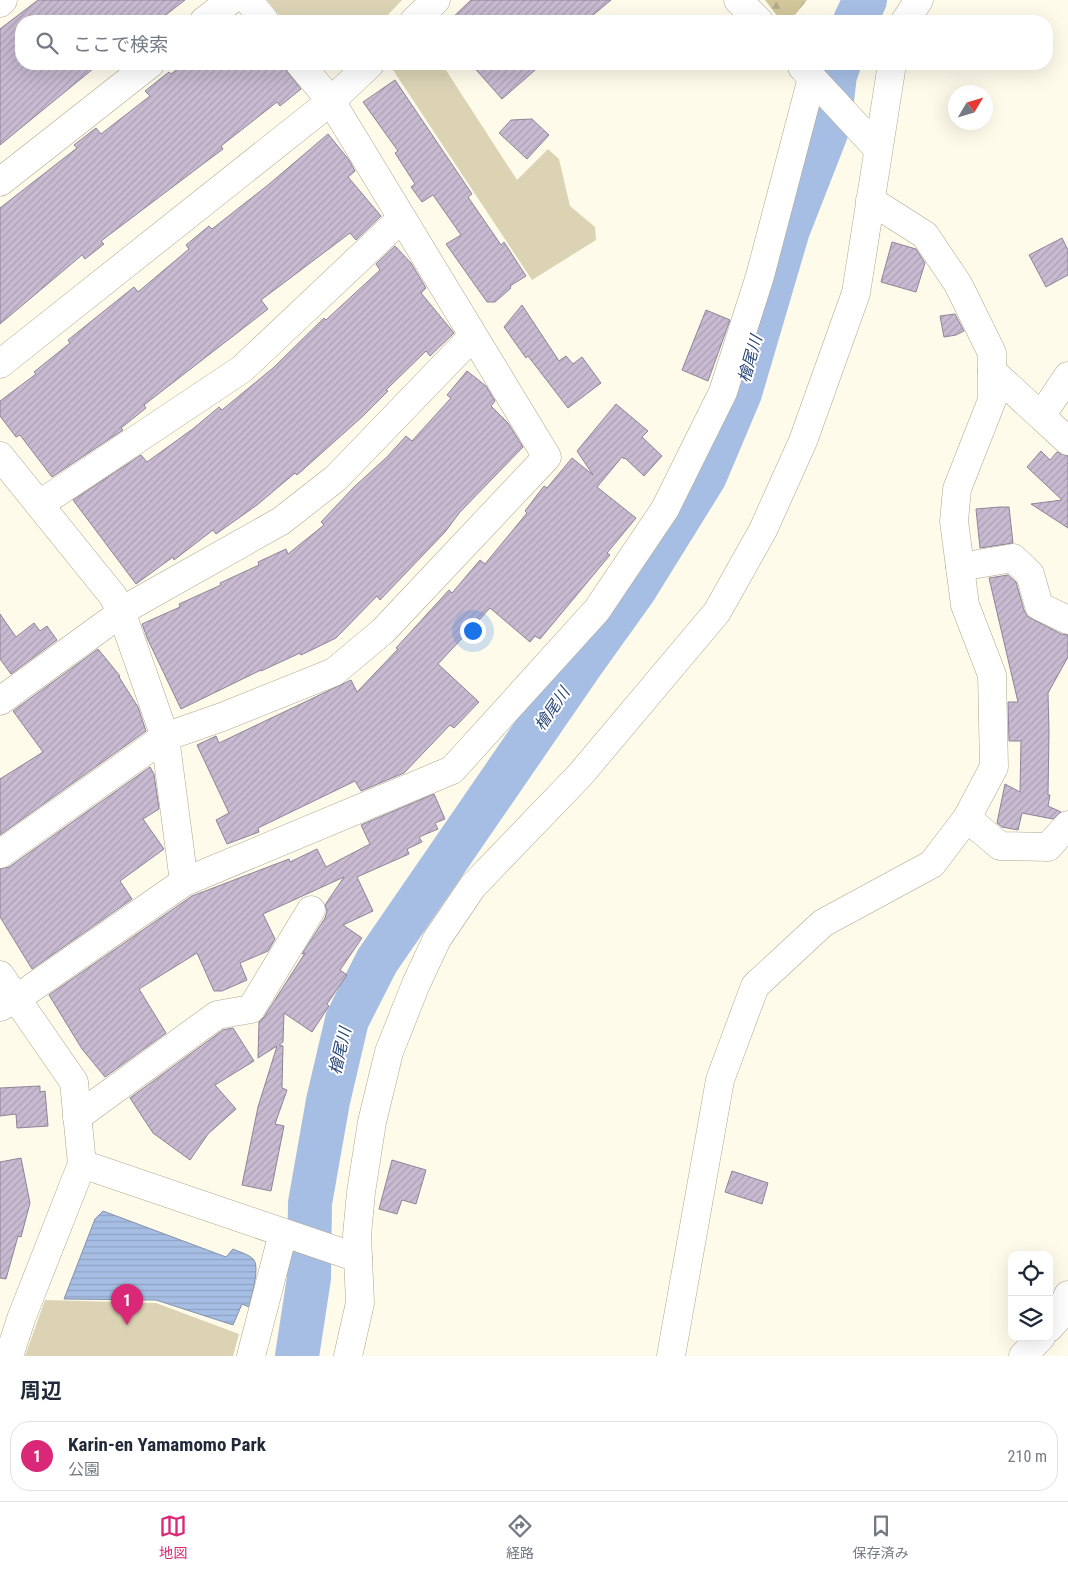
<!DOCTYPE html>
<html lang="ja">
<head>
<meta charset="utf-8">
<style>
  body { margin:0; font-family:"Roboto Condensed","Noto Sans JP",sans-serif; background:#f6f6f7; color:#1f2937 }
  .controls { position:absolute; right:15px; bottom:15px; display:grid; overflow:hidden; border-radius:10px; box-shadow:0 5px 20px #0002 }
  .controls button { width:45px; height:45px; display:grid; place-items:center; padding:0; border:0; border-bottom:1px solid #e0e1e3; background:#fff; color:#1f2937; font:25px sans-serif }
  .compass { position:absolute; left:948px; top:85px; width:45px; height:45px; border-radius:50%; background:#fff; box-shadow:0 5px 20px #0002; rotate:52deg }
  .you { position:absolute; left:472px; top:630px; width:18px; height:18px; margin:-12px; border:4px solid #fff; border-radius:50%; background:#1a73e8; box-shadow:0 0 0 8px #1a73e833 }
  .badge { display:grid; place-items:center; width:32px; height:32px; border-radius:50%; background:#db2777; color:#fff; font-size:16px; font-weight:700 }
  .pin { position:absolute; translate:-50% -41px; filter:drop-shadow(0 1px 2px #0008) }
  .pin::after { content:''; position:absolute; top:26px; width:18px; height:15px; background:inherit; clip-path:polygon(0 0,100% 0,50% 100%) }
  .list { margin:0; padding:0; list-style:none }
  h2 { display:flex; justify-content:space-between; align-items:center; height:65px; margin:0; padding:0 20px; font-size:21px }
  h2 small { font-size:16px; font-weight:400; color:#747a83 }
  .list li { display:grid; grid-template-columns:32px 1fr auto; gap:15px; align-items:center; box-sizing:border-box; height:70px; margin:0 10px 10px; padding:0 10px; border:1px solid #e0e1e3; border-radius:20px }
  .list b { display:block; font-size:19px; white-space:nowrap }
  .list p { margin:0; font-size:16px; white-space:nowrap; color:#747a83 }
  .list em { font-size:16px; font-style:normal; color:#747a83 }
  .icon { flex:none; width:28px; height:28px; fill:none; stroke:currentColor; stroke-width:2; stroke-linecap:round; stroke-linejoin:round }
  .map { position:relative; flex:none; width:1068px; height:1356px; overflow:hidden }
  .search { position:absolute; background:#fff; box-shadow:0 5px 20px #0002; left:15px; right:15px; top:15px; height:55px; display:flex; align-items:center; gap:12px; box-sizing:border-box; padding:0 18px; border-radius:20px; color:#747a83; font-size:19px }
  .sheet { height:145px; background:#fff }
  nav { display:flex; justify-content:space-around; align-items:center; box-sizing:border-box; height:70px; border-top:1px solid #e0e1e3; background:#fff; font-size:14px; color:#747a83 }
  nav a { display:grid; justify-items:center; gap:2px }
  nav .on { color:#db2777 }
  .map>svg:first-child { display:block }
</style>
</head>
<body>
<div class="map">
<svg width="1068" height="1356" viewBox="0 0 1068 1356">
  <defs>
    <pattern id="forest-firs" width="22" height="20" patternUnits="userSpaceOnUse" patternTransform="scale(1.25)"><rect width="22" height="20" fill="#d2c69b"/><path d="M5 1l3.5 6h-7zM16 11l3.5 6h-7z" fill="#b5aa85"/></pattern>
    <pattern id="water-rules" width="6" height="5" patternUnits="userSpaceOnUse" patternTransform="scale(1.25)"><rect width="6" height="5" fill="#a7bee4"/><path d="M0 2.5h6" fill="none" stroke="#90a3c3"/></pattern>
    <pattern id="building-hatch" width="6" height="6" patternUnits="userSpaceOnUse" patternTransform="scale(1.25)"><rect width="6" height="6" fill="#c7bad1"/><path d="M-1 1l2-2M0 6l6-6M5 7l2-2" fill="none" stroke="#aba0b3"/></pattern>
  </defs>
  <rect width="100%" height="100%" fill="#fffbeb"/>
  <path fill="url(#forest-firs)" d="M765 0H807L790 21H781Z"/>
  <g fill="#dbd3b4">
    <path d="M267 0H402L382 21H284Z"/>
    <path d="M395 64H442L517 180 548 149 559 159 570 206 595 227 596 240 532 280 391 67Z"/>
    <path d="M45 1300 156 1303 239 1334 233 1356H25Z"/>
  </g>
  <path fill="url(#water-rules)" stroke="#8292a9" d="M103 1211 226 1257 233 1249C239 1252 249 1254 254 1260 260 1268 251 1298 249 1307L242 1304 233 1325 156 1300 64 1299 95 1219Z"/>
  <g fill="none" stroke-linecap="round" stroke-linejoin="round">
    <g stroke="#a7bee4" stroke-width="44">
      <path d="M855 21 865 0"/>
      <path d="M297 1356 309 1278 310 1203 328 1101 347 1020 377 961 582 663 635 589 705 476 740 393 788 230 829 125 835 75 839 64"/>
    </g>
  </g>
  <g fill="url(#building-hatch)" stroke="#908399">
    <path d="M38 0H185L158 21H21V64H99L0 145V29Z"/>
    <path d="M471 0H611L586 21H449Z"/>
    <path d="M184 64H281L301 89 280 106 277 102 221 146 223 149 203 164 101 241 104 244 85 259 82 255 0 324V208L77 148 74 145 96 128 101 134 150 96 145 91 169 72 171 74Z"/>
    <path d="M471 64H542L502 99Z"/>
    <path d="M395 80 472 194 468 197 501 245 504 242 526 276 510 286 511 288 495 302H487L446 244 461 235 433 195 422 202 411 187 415 184 395 153 398 151 363 102Z"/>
    <path d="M532 119 549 135 527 159 499 133 511 120Z"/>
    <path d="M328 134 349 160 355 171 348 177 381 216 356 240 350 233 261 300 268 309 144 405 146 408 121 428 123 430 52 477 20 435 16 437 0 416V401L36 374 34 372 70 343 68 340 134 287 138 292 189 249 186 245 209 226 212 229 268 185Z"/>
    <path d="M1062 238 1068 250V275L1046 287 1029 255Z"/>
    <path d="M892 242 916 249 925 263 916 292 881 282Z"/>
    <path d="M395 246 411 263 426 288 421 293 454 333 430 356 426 351 386 390 388 391 363 416 297 475 295 473 257 505 216 534 213 530 174 560 173 557 136 584 73 500 141 455 147 462 194 428 219 407 222 410 273 368 324 318 326 320 380 270 376 264Z"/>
    <path d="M522 305 559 361 566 356 573 364 582 357 601 383 568 408 528 356 526 358 504 327Z"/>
    <path d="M706 310 730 320 708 381 682 370Z"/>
    <path d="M955 314 964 331 956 335 944 337 940 316Z"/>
    <path d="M467 371 486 386 495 401 491 406 508 423 523 447 460 512 445 532 380 600 377 596 336 638 301 655 300 653 261 671V670L181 709 148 640 142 624 180 607 179 604 221 585 220 583 259 565 258 562 286 549 288 554 324 525 321 522 354 487 387 457 406 436 412 441 451 398 447 395Z"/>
    <path d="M616 404 648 431 642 437 662 456 644 476 625 458 624 459 622 457 597 487 636 518 607 553 610 555 540 639 535 636 530 642 490 608 438 664 479 702 454 728 450 725 404 773 361 791 355 781 258 828 259 832 227 844 216 820 229 813 197 745 216 736 219 743 351 680 357 692 398 649 396 648 449 590 452 593 480 560 485 564 527 513 525 511 544 486 547 488 572 458 593 475 577 451Z"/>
    <path d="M1041 451 1050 460 1057 452 1068 456V528L1031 504 1062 500 1027 467Z"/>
    <path d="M1000 507H1009L1013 543 980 548 976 509Z"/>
    <path d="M1008 575 1016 582 1024 610 1027 616 1061 634 1068 635V657L1048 693 1049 732 1048 795H1050L1048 806 1061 812 1053 819 1022 813 1018 830 1002 827 997 823 1005 784 1020 792 1021 741H1009L1008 702H1018L989 578Z"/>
    <path d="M0 614 16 637 34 623 40 631 47 626 57 640 11 674 0 659Z"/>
    <path d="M98 649 120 676 119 677 138 707 146 731 0 835V779L43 752 13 711Z"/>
    <path d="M150 767 154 774 159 809 143 819 164 849 120 881 132 899 32 969 0 917V869L9 867Z"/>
    <path d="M434 794 445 819 435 823 438 829 419 837 422 842 407 849 409 854 357 877 373 911 343 925 362 938 340 970 347 975 327 1004 329 1006 312 1032 284 1013 283 1042 279 1045 283 1046 282 1088 287 1090 275 1124 284 1126 271 1191 242 1185 258 1107 277 1046 258 1058 259 1022 264 1017 305 953 302 954 325 918 327 911 325 905 344 877 263 914 275 939 268 951 240 963 247 980 222 991H214L197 953 139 989 166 1033 105 1077 82 1049 49 995 192 896 289 859 290 862 317 849 326 867 370 844 361 825Z"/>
    <path d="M233 1028 254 1061 215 1085 236 1109 208 1134 190 1160 153 1133 130 1098 223 1030Z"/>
    <path d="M40 1086V1092L45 1091 48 1126 17 1128 16 1114 0 1116V1088Z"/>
    <path d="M21 1158 30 1203 21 1237 18 1236 6 1279 0 1278V1162Z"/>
    <path d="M392 1160 426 1170 416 1204 402 1200 397 1214 379 1209Z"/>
    <path d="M732 1171 768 1183 762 1204 725 1192Z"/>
  </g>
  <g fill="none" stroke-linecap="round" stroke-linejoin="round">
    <g stroke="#ada68d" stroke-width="29">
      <g id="street">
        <path d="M248 0 265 21"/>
        <path d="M738 0 759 21"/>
        <path d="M0 3 3 0"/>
        <path d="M204 21 231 0"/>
        <path d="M414 21 436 0"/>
        <path d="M905 21 919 0"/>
        <path d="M802 67 878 149"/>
        <path d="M0 182 150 64"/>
        <path d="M0 364 331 101 370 64"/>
        <path d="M992 371 1068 441"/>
        <path d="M1041 416 1068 376"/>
        <path d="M0 456 113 596 122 614 165 737 184 882 16 999 0 1007"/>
        <path d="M40 504 242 369 402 218"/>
        <path d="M960 567 1013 558 1030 574 1039 606 1068 620"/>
        <path d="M0 701 132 605 281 521 336 478 473 336"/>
        <path d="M967 818 1000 846 1048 847 1068 825"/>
        <path d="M0 854 165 737 222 717 334 672 383 631 547 457 331 101 300 64"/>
        <path d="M184 882 452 770 597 610 665 509 723 392 760 276 812 78"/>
        <path d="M0 975 74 1082 82 1164 21 1319 9 1356"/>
        <path d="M77 1117 217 1015 251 1009 311 910"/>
        <path d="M82 1164 358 1258"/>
        <path d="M1049 1328 1058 1318 1068 1295"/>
        <path d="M251 1356 283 1233"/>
        <path d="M348 1356 360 1303 357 1235 361 1192 372 1122 389 1052 416 984 437 939 473 886 580 775 717 612 763 530 803 441 856 293 892 64"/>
        <path d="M671 1356 720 1080 755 986 823 923 932 864 967 818 994 767 992 675 965 605 954 521 957 489 992 400V353L958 284 925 235 870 200"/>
        <path d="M1023 1356 1041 1337"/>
      </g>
    </g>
    <use href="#street" stroke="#fff" stroke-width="28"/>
  </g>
  <g text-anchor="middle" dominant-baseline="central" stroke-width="4" stroke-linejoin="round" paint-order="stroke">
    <g font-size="16" font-style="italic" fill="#274474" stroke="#fff">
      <text transform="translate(750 359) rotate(-74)">檜尾川</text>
      <text transform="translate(552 709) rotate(-55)">檜尾川</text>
      <text transform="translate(340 1051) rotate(-77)">檜尾川</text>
    </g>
  </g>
</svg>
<div class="controls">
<button><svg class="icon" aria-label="locate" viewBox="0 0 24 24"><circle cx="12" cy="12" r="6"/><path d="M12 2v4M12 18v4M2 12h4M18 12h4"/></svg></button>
<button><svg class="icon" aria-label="layers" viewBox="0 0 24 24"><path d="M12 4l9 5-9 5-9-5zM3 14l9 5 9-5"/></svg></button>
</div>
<svg class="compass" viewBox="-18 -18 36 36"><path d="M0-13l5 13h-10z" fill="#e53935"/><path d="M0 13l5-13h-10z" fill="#747a83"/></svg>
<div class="you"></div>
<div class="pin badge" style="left:127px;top:1325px">1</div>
<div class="search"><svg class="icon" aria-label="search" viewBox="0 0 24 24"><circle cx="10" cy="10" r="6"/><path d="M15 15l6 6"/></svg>ここで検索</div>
</div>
<section class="sheet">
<h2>周辺<small></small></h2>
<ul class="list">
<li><span class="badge">1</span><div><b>Karin-en Yamamomo Park</b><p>公園</p></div><em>210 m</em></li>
</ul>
</section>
<nav>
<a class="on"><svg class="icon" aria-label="map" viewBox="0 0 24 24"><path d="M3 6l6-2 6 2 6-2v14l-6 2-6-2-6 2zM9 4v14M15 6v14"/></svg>地図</a>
<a><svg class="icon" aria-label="directions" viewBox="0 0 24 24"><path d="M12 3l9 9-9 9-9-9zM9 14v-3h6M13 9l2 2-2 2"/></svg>経路</a>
<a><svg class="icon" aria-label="saved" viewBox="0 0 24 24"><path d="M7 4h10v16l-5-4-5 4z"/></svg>保存済み</a>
</nav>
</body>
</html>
